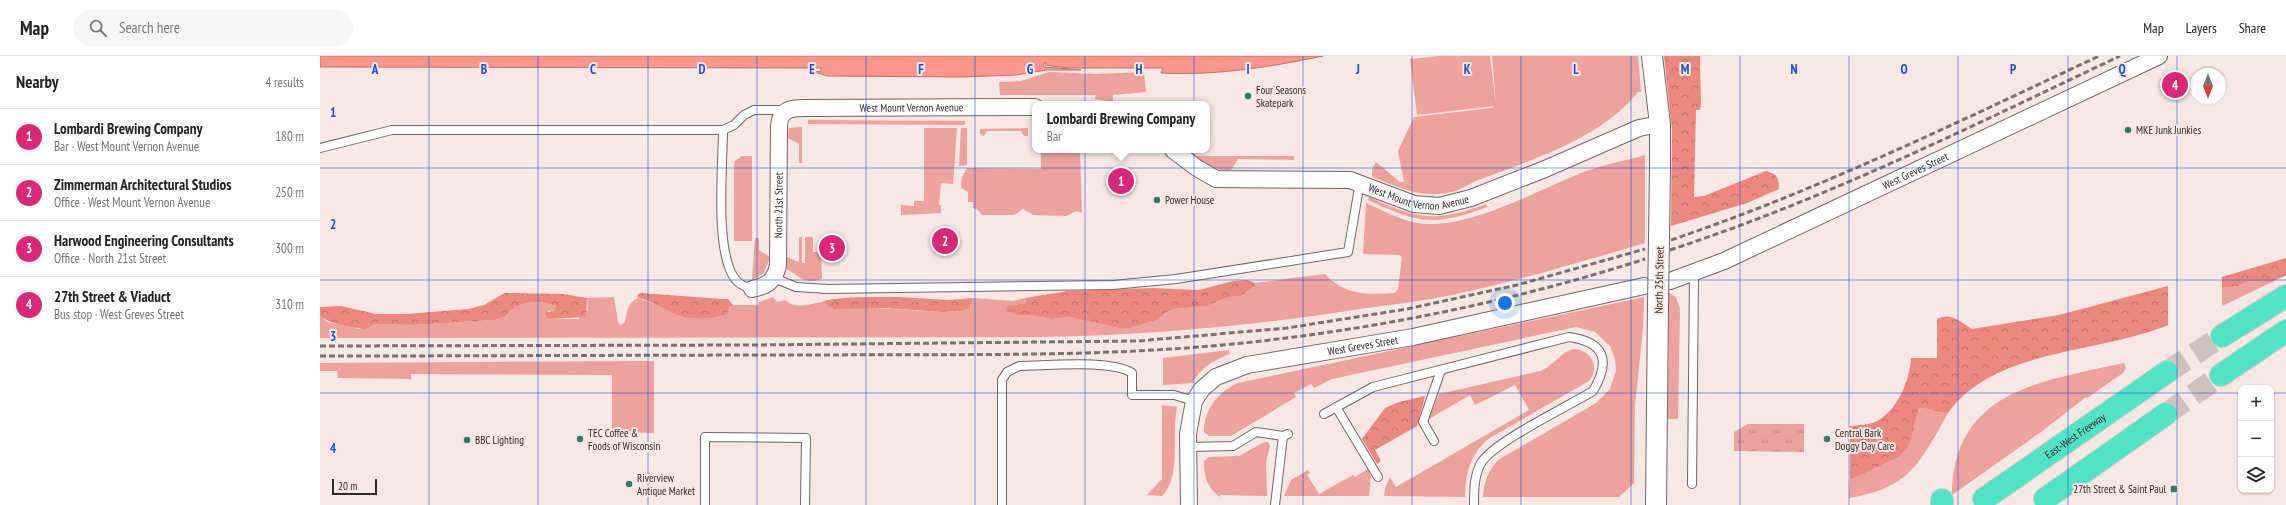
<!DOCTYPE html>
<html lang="en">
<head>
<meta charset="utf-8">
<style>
  body { margin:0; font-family:"PT Sans Narrow",sans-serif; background:#f6f6f6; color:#222 }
  .controls { position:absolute; right:12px; bottom:12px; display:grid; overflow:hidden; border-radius:8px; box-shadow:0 1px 3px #0004 }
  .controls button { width:36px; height:36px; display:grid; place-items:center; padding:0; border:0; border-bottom:1px solid #e0e0e0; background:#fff; color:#222; font:20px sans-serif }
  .compass { position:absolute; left:1870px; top:12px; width:36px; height:36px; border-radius:50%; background:#fff; box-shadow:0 1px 3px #0004; rotate:180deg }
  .scale { position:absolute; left:12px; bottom:10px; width:45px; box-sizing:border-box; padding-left:4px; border:2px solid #2f2928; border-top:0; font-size:11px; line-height:14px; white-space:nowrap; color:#2f2928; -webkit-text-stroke:3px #f7e7e5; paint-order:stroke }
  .you { position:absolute; left:1185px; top:247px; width:14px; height:14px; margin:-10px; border:3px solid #fff; border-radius:50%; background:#1a73e8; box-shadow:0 0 0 6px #1a73e833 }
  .badge { display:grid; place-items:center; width:26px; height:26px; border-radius:50%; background:#db2777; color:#fff; font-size:13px; font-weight:700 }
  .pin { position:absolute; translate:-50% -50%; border:2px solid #fff; box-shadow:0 1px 4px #0006 }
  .popup { position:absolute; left:712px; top:45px; width:178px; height:52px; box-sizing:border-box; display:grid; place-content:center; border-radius:8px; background:#fff; filter:drop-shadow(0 1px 3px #0005); font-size:13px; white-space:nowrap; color:#767676 }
  .popup b { font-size:15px; color:#222 }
  .popup::after { content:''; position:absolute; left:50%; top:100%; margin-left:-8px; border:8px solid transparent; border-top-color:#fff }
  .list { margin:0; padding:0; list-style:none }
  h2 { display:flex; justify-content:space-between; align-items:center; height:52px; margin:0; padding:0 16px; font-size:17px }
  h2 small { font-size:13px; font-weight:400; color:#767676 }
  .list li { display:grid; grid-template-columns:26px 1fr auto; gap:12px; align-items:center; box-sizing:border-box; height:56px; padding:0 16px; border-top:1px solid #e0e0e0 }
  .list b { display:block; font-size:15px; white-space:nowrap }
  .list p { margin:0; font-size:13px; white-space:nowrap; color:#767676 }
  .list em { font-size:13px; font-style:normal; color:#767676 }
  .icon { flex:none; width:22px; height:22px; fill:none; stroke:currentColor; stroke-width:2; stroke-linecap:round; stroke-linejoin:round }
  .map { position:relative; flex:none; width:1966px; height:449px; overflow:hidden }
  header { display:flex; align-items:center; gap:24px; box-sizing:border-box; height:56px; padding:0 20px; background:#fff; border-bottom:1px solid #e0e0e0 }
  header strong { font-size:19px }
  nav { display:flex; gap:22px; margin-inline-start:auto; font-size:14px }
  .search { width:280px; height:36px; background:#f6f6f6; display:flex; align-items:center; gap:10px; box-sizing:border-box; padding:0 14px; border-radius:22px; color:#767676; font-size:15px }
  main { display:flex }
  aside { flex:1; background:#fff }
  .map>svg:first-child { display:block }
</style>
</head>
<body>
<header>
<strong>Map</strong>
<div class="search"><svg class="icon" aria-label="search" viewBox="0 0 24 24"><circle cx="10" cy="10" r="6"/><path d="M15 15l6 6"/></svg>Search here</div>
<nav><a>Map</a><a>Layers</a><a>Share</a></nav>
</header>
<main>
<aside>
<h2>Nearby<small>4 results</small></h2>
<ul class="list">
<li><span class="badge">1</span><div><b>Lombardi Brewing Company</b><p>Bar · West Mount Vernon Avenue</p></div><em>180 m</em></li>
<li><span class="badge">2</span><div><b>Zimmerman Architectural Studios</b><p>Office · West Mount Vernon Avenue</p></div><em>250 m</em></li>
<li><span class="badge">3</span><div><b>Harwood Engineering Consultants</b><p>Office · North 21st Street</p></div><em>300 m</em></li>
<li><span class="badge">4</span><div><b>27th Street &amp; Viaduct</b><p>Bus stop · West Greves Street</p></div><em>310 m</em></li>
</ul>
</aside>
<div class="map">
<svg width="1966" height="449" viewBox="0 0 1966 449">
  <defs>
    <pattern id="forest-crowns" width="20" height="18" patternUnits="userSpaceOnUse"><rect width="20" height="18" fill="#ec897f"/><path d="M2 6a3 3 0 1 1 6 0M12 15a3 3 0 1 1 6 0" fill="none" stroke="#c07068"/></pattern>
    <pattern id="park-tufts" width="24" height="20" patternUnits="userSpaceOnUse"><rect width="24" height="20" fill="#eda29b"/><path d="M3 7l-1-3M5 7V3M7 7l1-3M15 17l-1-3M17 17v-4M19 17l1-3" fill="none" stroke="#c0847e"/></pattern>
  </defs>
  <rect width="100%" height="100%" fill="#f7e7e5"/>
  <g fill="#eda29b">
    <path d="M1118 0H1170L1176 48 1172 0H1318L1321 36H1318C1281 82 1217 102 1161 123 1152 126 1146 131 1135 135 1104 144 1081 132 1052 121V114L1056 106 1080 126H1084L1078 95 1094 61 1171 52 1175 50 1097 59 1090 3Z"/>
    <path d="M729 16 776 18 824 16 826 36 793 39V46L775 43 776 39H680L679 26 701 25Z"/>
    <path d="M488 64 645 65V69L488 68Z"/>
    <path d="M482 71V107H479V88L468 82 469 72Z"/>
    <path d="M604 72H637L633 128 621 127 619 149H621V157L581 159V149L594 150V145H604Z"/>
    <path d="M641 72H647V109L639 110Z"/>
    <path d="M708 72V80H704L701 75H667L664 80 660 78V73Z"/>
    <path d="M721 94H760L762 157 757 155 746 160 713 159 703 153 694 159H662L658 154 653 152V146H648V136L641 132 642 121 647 112 721 113Z"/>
    <path d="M1325 99V187C1261 206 1197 225 1132 239 1104 245 1075 248 1047 252 939 269 833 279 723 281L0 282V260L7 266 39 273 54 268 93 269 174 264 185 261C195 245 219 243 236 250L235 254 228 255 230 263H258L268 254 267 242 294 241 298 266 301 269 305 266C307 256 308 246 318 242L375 262 402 260 409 251 413 249H438L439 246 453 241 457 246 465 244C477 254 488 248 502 246L507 249 621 256 642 255 650 252 653 242 693 245 705 242 706 247 693 249 698 259H710L732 263 749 261 798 272 846 258 853 253 887 250 909 241 921 240 935 230V227L1005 218C1024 239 1048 239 1075 237L1078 233 1082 201 1079 199 1043 198 1046 147C1065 155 1085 167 1106 168 1153 170 1217 135 1261 117 1281 109 1304 105 1325 99Z"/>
    <path d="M422 100H432V185H414V110L415 105Z"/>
    <path d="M872 100H974V104L918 103 911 114C898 116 882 107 872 100Z"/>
    <path d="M1049 141C1098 163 1114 167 1166 148L1167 151C1115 171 1097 167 1048 144Z"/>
    <path d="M479 181H482V207H485V181H493V196H501L502 222C489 230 479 221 467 213V201L479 206Z"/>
    <path d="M435 182H439V194L450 201 444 217 432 224Z"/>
    <path d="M1928 225 1952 226 1902 250V232L1919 230Z"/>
    <path d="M1349 237 1356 241 1360 253 1358 363H1348Z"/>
    <path d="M1324 241 1323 272 1315 350 1314 427 1299 441H1163C1164 426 1168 415 1178 404L1276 347 1290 333 1296 315 1295 303 1290 290 1275 276 1256 271 1012 323 994 332 991 328 974 337 976 341 911 380H889L884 376C884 353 898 336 918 327Z"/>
    <path d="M1255 293C1272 295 1280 311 1269 325L1168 383C1149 400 1146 417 1145 441L1064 440 1065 432 1070 421 1076 431 1209 354 1195 329 1155 349 1150 339 1109 363 1119 338 1220 315C1234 310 1241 295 1255 293Z"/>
    <path d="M909 294 910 298C896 303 879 312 873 327L843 329V302Z"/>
    <path d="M334 305V377L292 376V319L91 318V323L18 322 17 315H0V307Z"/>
    <path d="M1804 307 1806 312 1803 317 1767 342 1766 341 1721 376 1632 439C1633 334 1723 325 1804 307Z"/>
    <path d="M842 349 857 351C851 378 862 421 842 440L827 439 842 423Z"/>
    <path d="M1599 352C1610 352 1617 357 1628 357 1600 407 1590 432 1529 442L1530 424 1579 401 1589 390Z"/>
    <path d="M944 386H948L950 390 946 406 947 440 900 439V441C887 432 884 420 884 405L889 401 919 400Z"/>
    <path d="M1048 413 1051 420 1049 440H964L971 424 988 414 990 417 987 419 999 438 1033 419 1035 421Z"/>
  </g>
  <g fill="url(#forest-crowns)">
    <path d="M1344 0H1380V2L1381 48 1380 54H1376L1374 141 1384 140 1446 115C1457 118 1459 122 1459 133L1427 147 1351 170 1352 74Z"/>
    <path d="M1966 202V219L1952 226 1928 225 1919 230 1902 232V221Z"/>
    <path d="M927 224 935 227V230L921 240 909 241 887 250 853 253 835 264 809 272H798L749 261 732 263 710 259H698L686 255 687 250 706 247 705 242 748 235 833 232 879 234 913 225Z"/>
    <path d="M1848 230V269C1779 298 1674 292 1628 357 1617 357 1610 352 1599 352L1589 390 1579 401 1530 424V370C1539 369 1548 369 1555 366 1577 356 1590 324 1591 302H1617V263C1631 256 1640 266 1652 273L1739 259Z"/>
    <path d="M185 237 244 238 267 242 266 261 230 263 226 261V257L235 254 236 250C219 243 195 245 185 261L174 264 93 269 54 268 46 273C33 272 9 268 0 260V251L21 250 56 258H87L148 253 164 249Z"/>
    <path d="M320 237 403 243H408L413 249 409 251 407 258C395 263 371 264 358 259 344 253 333 245 318 242L317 240Z"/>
    <path d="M578 241 629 244 653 242 650 252 642 255 621 256 564 252 514 253 502 246C512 240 563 241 578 241Z"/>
    <path d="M1105 340 1097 370 1055 394 1061 405 1057 408 1042 383 1065 352 1079 346Z"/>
  </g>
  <path fill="url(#park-tufts)" d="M1428 368H1484V396L1414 395V376Z"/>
  <path fill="#fa968c" stroke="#bd756e" d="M0 0H1003C951 11 894 20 841 17L843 12H748L725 9 726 7H724L723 9 725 11 761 14H726L696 19 643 21 508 20 494 16 501 15V12L0 11Z"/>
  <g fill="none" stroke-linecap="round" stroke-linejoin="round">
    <g stroke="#cfc1bf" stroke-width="22" stroke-dasharray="22 11" stroke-linecap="butt">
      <path d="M1847 316 1902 280"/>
      <path d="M1846 358 1901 319"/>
    </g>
    <g stroke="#736564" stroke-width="10">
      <g id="service">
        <path d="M403 74C403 108 394 199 416 224 420 229 425 231 432 233"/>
        <path d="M0 92 72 74H403L414 69 424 59 434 54H466"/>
        <path d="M454 222 476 231 508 233 793 229 856 223 1028 196 1040 126"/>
        <path d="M1016 351 1058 421"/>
        <path d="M1004 358 1053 331 1249 281C1285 286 1291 305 1273 335 1247 351 1175 385 1161 407 1154 420 1154 434 1154 449"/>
        <path d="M1114 385 1103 366 1121 314"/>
        <path d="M868 391 913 390 936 376 963 380 968 378"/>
        <path d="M1372 428 1374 217"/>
        <path d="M385 449V381L486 382 485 449"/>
        <path d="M682 449V324L687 316 699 310C727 310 790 303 812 317V339H854L874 345"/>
        <path d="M955 449 963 380"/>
      </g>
    </g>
    <g stroke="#736564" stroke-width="18">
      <g id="minor">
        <path id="s1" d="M853 94 877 112 896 123 1030 124 1094 148 1119 150 1151 142 1225 113 1319 72 1340 68"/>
        <path id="s2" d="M1350 225 1404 205 1839 0"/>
        <path id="s3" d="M432 233C447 230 455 225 458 209L459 70C460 54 470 52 484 52L715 51"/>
        <path id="s4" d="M869 449 868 378 874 345 882 333 896 321 927 309 1093 281 1324 230"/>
      </g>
    </g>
    <g stroke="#736564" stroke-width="22">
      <g id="tertiary">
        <path d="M1332 0 1340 68V113"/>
        <path d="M1336 449 1338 250"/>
      </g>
    </g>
    <g stroke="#cdcccb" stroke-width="24">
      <g id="motorway">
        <path d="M1902 280 1966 240"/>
        <path d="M1901 319 1966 275"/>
        <path id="s5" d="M1664 443 1847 316"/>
        <path d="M1725 443 1846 358"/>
        <path d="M1622 444V449"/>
      </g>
    </g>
    <use href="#service" stroke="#fff" stroke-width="8"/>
    <use href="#minor" stroke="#fff" stroke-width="16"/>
    <use href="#tertiary" stroke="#fff" stroke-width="20"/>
    <use href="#motorway" stroke="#52e2c6" stroke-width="22"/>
    <g stroke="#7b7170" stroke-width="3" stroke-dasharray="6 3" stroke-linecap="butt">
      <path d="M1351 184C1499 134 1638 66 1779 0"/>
      <path d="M1350 194C1506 143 1652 70 1800 0"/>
      <path d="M0 290 432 289 818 285 967 272 1087 253 1197 229 1325 193"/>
      <path d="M0 300C168 300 335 299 503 299 632 298 762 301 892 290 1038 277 1185 248 1325 203"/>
    </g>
    <g stroke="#736564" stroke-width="22" stroke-linecap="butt">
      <path id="tertiary-bridge" d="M1338 250 1340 113"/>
    </g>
    <use href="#tertiary-bridge" stroke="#fff" stroke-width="20"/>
  </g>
  <path fill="none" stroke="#1d4ed8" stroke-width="1" stroke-opacity="0.55" d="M109 0V449M218 0V449M328 0V449M437 0V449M546 0V449M655 0V449M765 0V449M874 0V449M983 0V449M1092 0V449M1201 0V449M1311 0V449M1420 0V449M1529 0V449M1638 0V449M1748 0V449M1857 0V449M0 112H1966M0 224H1966M0 337H1921M1951 337H1966"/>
  <g fill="#377a6b" stroke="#f7e7e5" stroke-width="1.5">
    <circle cx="928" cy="40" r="4"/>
    <circle cx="1808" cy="74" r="4"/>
    <circle cx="837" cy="144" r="4"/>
    <circle cx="260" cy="383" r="4"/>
    <circle cx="1507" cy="383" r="4"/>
    <circle cx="147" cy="384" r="4"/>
    <circle cx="309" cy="428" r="4"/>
    <rect x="1850" y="429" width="8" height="8" rx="2"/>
  </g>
  <g text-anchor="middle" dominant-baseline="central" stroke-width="4" stroke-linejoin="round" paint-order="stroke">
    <g font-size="11" fill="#2f2928" stroke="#f7e7e5" text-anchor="start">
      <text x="936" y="34">Four Seasons<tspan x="936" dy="13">Skatepark</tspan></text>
      <text x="1816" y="74">MKE Junk Junkies</text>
      <text x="845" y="144">Power House</text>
      <text x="268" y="377">TEC Coffee &amp;<tspan x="268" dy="13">Foods of Wisconsin</tspan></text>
      <text x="1515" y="377">Central Bark<tspan x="1515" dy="13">Doggy Day Care</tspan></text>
      <text x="155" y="384">BBC Lighting</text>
      <text x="317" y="422">Riverview<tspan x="317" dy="13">Antique Market</tspan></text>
      <text x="1846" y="433" text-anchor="end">27th Street &amp; Saint Paul</text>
    </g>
    <g font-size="11" fill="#2f2928" stroke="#f7e7e5">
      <text stroke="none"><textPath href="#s3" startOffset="320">West Mount Vernon Avenue</textPath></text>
      <text stroke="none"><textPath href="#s2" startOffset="269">West Greves Street</textPath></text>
      <text stroke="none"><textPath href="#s1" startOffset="258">West Mount Vernon Avenue</textPath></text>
      <text stroke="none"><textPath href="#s3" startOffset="98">North 21st Street</textPath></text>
      <text transform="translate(1339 224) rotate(-89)">North 25th Street</text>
      <text stroke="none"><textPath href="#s4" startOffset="288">West Greves Street</textPath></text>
      <text stroke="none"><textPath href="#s5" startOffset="111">East-West Freeway</textPath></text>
    </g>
  </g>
  <g font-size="13" text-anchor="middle" font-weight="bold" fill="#1d4ed8" stroke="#f7e7e5" stroke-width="4" stroke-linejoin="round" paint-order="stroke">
    <text x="55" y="18">A</text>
    <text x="164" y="18">B</text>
    <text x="273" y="18">C</text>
    <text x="382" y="18">D</text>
    <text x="492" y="18">E</text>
    <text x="601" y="18">F</text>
    <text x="710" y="18">G</text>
    <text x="819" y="18">H</text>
    <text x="928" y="18">I</text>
    <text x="1038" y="18">J</text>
    <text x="1147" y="18">K</text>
    <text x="1256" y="18">L</text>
    <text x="1365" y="18">M</text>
    <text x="1474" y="18">N</text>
    <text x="1584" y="18">O</text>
    <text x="1693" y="18">P</text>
    <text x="1802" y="18">Q</text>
    <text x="13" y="61">1</text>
    <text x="13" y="173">2</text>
    <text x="13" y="285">3</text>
    <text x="13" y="397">4</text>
  </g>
</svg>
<div class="controls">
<button>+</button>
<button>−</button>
<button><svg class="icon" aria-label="layers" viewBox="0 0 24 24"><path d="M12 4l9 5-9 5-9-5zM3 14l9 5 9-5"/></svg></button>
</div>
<svg class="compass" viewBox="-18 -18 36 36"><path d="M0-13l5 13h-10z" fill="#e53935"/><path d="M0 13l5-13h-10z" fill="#767676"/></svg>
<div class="scale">20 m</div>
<div class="you"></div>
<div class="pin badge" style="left:801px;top:125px">1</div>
<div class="popup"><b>Lombardi Brewing Company</b>Bar</div>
<div class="pin badge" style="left:625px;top:185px">2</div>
<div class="pin badge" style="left:512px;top:192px">3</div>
<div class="pin badge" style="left:1855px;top:29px">4</div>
</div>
</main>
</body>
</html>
